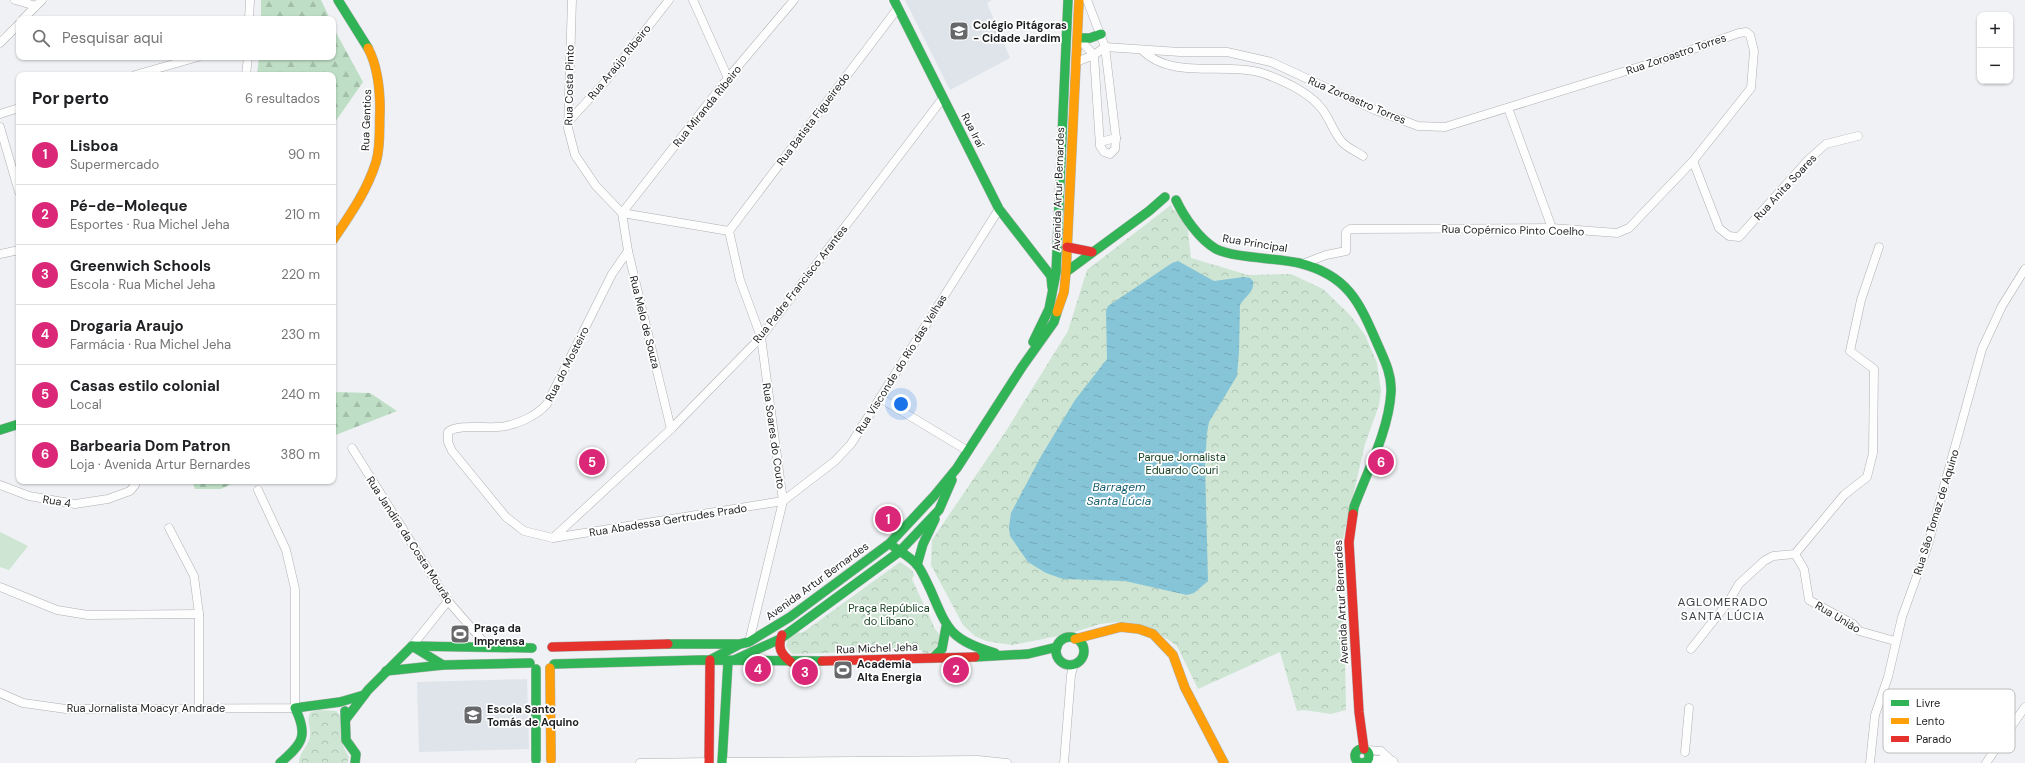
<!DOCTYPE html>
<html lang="pt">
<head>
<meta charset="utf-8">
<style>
  body { margin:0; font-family:"DM Sans",sans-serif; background:#f6f6f6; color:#202124 }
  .controls { position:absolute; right:12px; top:12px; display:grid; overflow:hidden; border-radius:8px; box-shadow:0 1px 3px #0004 }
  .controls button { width:36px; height:36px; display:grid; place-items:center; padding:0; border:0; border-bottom:1px solid #e0e0e0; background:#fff; color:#202124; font:20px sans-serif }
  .you { position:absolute; left:901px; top:404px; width:14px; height:14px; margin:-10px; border:3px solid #fff; border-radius:50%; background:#1a73e8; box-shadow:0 0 0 6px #1a73e833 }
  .badge { display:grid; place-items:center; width:26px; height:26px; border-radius:50%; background:#db2777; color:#fff; font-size:13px; font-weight:700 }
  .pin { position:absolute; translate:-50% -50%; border:2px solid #fff; box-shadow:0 1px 4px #0006 }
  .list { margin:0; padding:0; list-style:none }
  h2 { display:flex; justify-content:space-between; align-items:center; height:52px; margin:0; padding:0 16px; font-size:17px }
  h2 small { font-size:13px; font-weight:400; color:#757577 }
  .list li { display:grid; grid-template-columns:26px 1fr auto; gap:12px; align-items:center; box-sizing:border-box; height:60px; padding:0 16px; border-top:1px solid #e0e0e0 }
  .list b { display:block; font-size:15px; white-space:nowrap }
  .list p { margin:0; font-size:13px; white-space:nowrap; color:#757577 }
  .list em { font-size:13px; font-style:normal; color:#757577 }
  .icon { flex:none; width:22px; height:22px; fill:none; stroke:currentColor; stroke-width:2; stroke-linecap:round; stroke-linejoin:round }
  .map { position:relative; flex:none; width:2025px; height:763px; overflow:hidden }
  .search { position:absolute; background:#fff; box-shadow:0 1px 3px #0004; left:16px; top:16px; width:320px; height:44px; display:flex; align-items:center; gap:10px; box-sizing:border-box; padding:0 14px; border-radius:8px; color:#757577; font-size:15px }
  .panel { position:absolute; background:#fff; box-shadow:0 1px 3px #0004; left:16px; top:72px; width:320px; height:412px; border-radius:8px }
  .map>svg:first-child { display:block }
</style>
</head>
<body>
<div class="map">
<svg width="2025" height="763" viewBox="0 0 2025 763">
  <defs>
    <pattern id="forest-firs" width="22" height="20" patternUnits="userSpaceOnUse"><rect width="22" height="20" fill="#bedec5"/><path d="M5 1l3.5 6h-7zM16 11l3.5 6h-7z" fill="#a3bea9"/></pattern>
    <pattern id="park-crowns" width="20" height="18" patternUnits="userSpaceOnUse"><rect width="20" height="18" fill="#cde5d2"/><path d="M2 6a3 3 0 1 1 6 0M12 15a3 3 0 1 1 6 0" fill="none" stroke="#b0c4b4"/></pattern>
    <pattern id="water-ripples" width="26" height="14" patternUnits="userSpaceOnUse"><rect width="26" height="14" fill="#86c4d7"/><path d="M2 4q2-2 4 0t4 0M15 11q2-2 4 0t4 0" fill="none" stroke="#73a8b8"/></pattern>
  </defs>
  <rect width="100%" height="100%" fill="#eff1f4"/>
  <g fill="#dee4ea">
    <path d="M905 0H992L987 3 1010 58 950 90Z"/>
    <path d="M527 679 529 749 419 752 417 682Z"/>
  </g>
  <path fill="#cde5d2" d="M0 532 28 546 9 570 0 567Z"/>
  <g fill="url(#forest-firs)">
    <path d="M261 0H321L330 19H261Z"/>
    <path d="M333 27 363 82 333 125V75H257L259 57H333Z"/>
    <path d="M333 392 370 393 397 411 333 436Z"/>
    <path d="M192 481H238L221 489H195Z"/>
  </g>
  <g fill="url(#park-crowns)">
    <path d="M1171 205 1173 210 1182 214 1187 223 1191 258 1248 275 1291 274 1323 289 1350 315 1365 335 1377 363 1381 391 1379 405 1365 444 1339 556 1345 656 1346 710 1331 714 1304 710 1297 711 1280 652 1198 689 1177 646 1153 629 1134 623 1118 622 1100 624 1068 634 1012 645 986 641 975 636 963 625 931 565 932 540 1006 431 1068 331 1087 270Z"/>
    <path d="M900 562 912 570 914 575 912 579 935 629 939 634C940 645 936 650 925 655L921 650 792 654 786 646 788 639 796 632 801 633 805 631Z"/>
    <path d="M319 710 336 711 342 718C339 736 340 741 349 757L347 763H299C299 752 308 747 310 737 312 727 305 720 311 712Z"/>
  </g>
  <path fill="url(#water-ripples)" d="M1178 261 1214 281 1244 277 1250 278 1253 281C1255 292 1245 296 1240 305L1239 352 1237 376 1209 422 1207 433 1205 465 1208 581 1194 593 1187 595 1125 581 1063 579 1046 573 1028 562 1010 536 1009 527 1011 513 1040 458 1075 400 1107 359 1106 311 1108 306 1172 263Z"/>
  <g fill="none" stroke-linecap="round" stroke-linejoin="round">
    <g stroke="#aeb0b1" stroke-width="9">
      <g id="street">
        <path d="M15 0 36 6"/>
        <path d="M572 0 568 128 575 155 596 186 622 213 729 231"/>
        <path d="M693 0 728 78"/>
        <path d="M23 19 42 0"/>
        <path d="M249 19 250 0"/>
        <path d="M1078 38 1094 55 1100 146 1104 152 1110 154 1115 149 1116 138 1105 47 1087 0"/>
        <path d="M0 43 19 24"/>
        <path d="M1142 50C1172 81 1228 61 1265 74 1284 81 1309 92 1322 109 1330 119 1334 134 1343 143 1348 148 1357 152 1363 156"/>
        <path d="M1076 62 1094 55 1105 47 1180 52H1227L1271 62 1375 110 1418 126 1445 127 1668 58 1739 33 1746 32 1750 35 1754 51 1751 88 1693 161 1629 228 1617 233 1552 228 1350 229 1346 232V251L1326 255 1305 263"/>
        <path d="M135 75 198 57"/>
        <path d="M246 75 248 57"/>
        <path d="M1508 108 1552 228"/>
        <path d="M0 114 19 108"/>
        <path d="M568 122 604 83 669 0"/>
        <path d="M0 127 19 192"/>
        <path d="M1100 142 1116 138"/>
        <path d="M1693 161 1719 228 1729 236 1739 237 1809 159 1826 144 1858 136"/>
        <path d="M729 231 740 280 761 337 783 501 749 642"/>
        <path d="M729 231 898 8"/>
        <path d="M628 251 612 274 547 404C535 417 515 426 497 427 485 428 456 424 448 432V442L452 451 506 517 524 531 553 538 783 501 835 461 851 444 999 209"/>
        <path d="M0 254 19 250"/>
        <path d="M880 398 968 451"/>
        <path d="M671 429 628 251 622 213 728 78 794 0"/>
        <path d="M352 448 448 601 488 647"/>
        <path d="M0 485 29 496 75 504 108 499 130 491 135 485 133 481"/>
        <path d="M169 528 194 576 199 614V708"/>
        <path d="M553 538 671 429 761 337 943 98"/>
        <path d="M1795 554 1844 495 1867 477 1873 453 1874 369 1850 351 1861 300 1879 247"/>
        <path d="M1795 554 1804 569 1809 600 1853 624 1859 631 1895 641"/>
        <path d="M0 587 57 610 88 615 199 614"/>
        <path d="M412 646 448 601"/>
        <path d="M1691 649 1729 601 1739 584 1764 561 1773 556 1795 554"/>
        <path d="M0 693 23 703 66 709 295 708V589L286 550 258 490"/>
        <path d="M1367 750 1381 751 1394 763"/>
        <path d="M1685 752 1689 708"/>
        <path d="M1368 759 1393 761"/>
        <path d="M722 762 978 760 1007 763"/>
        <path d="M640 763 709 762"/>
        <path d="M1064 763 1071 675 1074 664"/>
        <path d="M1870 763 1875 715 1888 677 1902 617 1927 548 1982 349 2002 306 2025 269"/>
        <path d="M1986 763 2025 707"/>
      </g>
    </g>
    <g stroke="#aeb0b1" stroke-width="10">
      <g id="fast">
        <path d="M338 0 368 48"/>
        <path d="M894 0 999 209 1051 276 1052 287"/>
        <path d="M1078 38H1090L1101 34"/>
        <path d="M1176 200C1184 217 1199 239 1216 249 1233 258 1277 258 1299 263 1347 275 1359 301 1377 343 1384 359 1392 374 1391 392 1389 430 1367 472 1354 507L1353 514"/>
        <path d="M1066 272 1149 211 1165 197"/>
        <path d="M1033 342 1049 309 1056 273 1068 0"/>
        <path d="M0 430 19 424"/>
        <path d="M894 547C902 553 912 558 918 566 923 573 927 583 931 591 948 631 951 640 995 653"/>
        <path d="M917 565 923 544 935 519"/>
        <circle cx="1070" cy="651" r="14"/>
        <path d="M668 644H737"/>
        <path d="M412 646 443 665"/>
        <path d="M975 657 1028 654 1057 647"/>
        <path d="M933 658 942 649 946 627"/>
        <path d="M710 660 740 644 749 642 790 617 890 543 934 496 957 468 1022 367 1054 322 1057 312"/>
        <path d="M734 660 780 639 899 552 939 510 952 480"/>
        <path d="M554 664 701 660 822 661"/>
        <path d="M536 669V760"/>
        <path d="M386 671 443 665 530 663"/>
        <path d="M345 711 346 740 356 754 355 763"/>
        <path d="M346 719 368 690 412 646 532 648"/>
        <circle cx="1362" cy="756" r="7"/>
        <path d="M280 763C302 744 309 736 295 708L340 702 364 695"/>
        <path d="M722 763 728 662"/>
      </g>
    </g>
    <g stroke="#aeb0b1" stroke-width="10">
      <g id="slow">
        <path d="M333 240C350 215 367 191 376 162 381 146 379 127 380 110 380 88 378 67 368 48"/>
        <path d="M1057 312 1064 292 1066 272 1079 0"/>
        <path d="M1075 639 1121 627 1139 629 1153 634 1173 655 1185 688 1224 763"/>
        <path d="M550 668 551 760"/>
      </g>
    </g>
    <g stroke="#aeb0b1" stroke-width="10">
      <g id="jam">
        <path d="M1067 247 1092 252"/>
        <path d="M1353 514 1349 542 1359 712 1364 749"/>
        <path d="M782 635C777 648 781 654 791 662"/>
        <path d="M552 647 668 644"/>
        <path d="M822 661 975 657"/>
        <path d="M709 763 710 660"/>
      </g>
    </g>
    <use href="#street" stroke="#fdfdfd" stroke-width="8"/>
    <use href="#fast" stroke="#30b455" stroke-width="9"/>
    <use href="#slow" stroke="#ff9f0a" stroke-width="9"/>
    <use href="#jam" stroke="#e5322d" stroke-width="9"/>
  </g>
  <defs>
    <g id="school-square" transform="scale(1)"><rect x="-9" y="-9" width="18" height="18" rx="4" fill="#66686a" stroke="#fff"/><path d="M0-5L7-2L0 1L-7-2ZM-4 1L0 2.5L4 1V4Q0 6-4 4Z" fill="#fff"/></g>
    <g id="stadium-square" transform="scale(1)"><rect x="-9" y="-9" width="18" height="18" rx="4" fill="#66686a" stroke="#fff"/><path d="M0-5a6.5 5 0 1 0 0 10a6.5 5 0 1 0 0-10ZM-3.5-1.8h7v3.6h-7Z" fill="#fff"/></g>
  </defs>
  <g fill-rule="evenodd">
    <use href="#school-square" x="959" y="31"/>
    <use href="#stadium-square" x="460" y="634"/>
    <use href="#stadium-square" x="843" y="670"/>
    <use href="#school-square" x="473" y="715"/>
  </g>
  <g text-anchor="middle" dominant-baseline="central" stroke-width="3.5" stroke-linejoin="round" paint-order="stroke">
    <g font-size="11" font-weight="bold" fill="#1d1e20" stroke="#fff" text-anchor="start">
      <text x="973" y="25">Colégio Pitágoras<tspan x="973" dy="13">- Cidade Jardim</tspan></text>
      <text x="474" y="628">Praça da<tspan x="474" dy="13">Imprensa</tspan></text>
      <text x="857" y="664">Academia<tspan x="857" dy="13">Alta Energia</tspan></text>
      <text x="487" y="709">Escola Santo<tspan x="487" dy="13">Tomás de Aquino</tspan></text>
    </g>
    <g font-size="11" fill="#1d1e20" stroke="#fff">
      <text transform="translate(1676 54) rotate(-19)">Rua Zoroastro Torres</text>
      <text transform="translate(619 62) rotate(-51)">Rua Araújo Ribeiro</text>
      <text transform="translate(569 85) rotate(-89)">Rua Costa Pinto</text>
      <text transform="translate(1357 100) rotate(23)">Rua Zoroastro Torres</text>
      <text transform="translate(707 106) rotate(-51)">Rua Miranda Ribeiro</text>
      <text transform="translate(813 119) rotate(-53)">Rua Batista Figueiredo</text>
      <text transform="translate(366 120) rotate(-88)">Rua Gentios</text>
      <text transform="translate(973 130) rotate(63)">Rua Iraí</text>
      <text transform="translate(1785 187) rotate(-47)">Rua Anita Soares</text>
      <text transform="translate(1058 189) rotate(-88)">Avenida Artur Bernardes</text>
      <text transform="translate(1513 230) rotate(1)">Rua Copérnico Pinto Coelho</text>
      <text transform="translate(1255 243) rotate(9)">Rua Principal</text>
      <text transform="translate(800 284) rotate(-52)">Rua Padre Francisco Arantes</text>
      <text transform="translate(645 322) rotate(76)">Rua Melo de Souza</text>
      <text transform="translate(567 364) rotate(-63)">Rua do Mosteiro</text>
      <text transform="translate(901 364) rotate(-58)">Rua Visconde do Rio das Velhas</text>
      <text transform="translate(774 436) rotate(82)">Rua Soares do Couto</text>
      <text transform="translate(57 501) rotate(9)">Rua 4</text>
      <text transform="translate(1936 512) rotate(-73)">Rua São Tomaz de Aquino</text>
      <text transform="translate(668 520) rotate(-9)">Rua Abadessa Gertrudes Prado</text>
      <text transform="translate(410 540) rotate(57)">Rua Jandira da Costa Mourão</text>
      <text transform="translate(817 581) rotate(-36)">Avenida Artur Bernardes</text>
      <text transform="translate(1341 602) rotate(-93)">Avenida Artur Bernardes</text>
      <text transform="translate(1838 617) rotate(31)">Rua União</text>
      <text transform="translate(877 648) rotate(-2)">Rua Michel Jeha</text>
      <text x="146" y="708">Rua Jornalista Moacyr Andrade</text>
    </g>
    <g font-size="11" fill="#113c1c" stroke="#fff">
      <text x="1182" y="457">Parque Jornalista<tspan x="1182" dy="13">Eduardo Couri</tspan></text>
      <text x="889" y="608">Praça República<tspan x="889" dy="13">do Líbano</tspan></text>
    </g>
    <g font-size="12" font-style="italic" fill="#185f71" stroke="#fff">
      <text x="1119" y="487">Barragem<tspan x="1119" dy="14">Santa Lúcia</tspan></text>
    </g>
    <g font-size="12" letter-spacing="1" fill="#3f4245" stroke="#fff">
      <text x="1723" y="602">AGLOMERADO<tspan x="1723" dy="14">SANTA LÚCIA</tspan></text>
    </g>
  </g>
  <rect x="1883" y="689" width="132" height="64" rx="6" fill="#fff" stroke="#bbbcbc" stroke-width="1"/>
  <rect x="1891" y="700" width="18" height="6" fill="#30b455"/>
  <rect x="1891" y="718" width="18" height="6" fill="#ff9f0a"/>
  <rect x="1891" y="736" width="18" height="6" fill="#e5322d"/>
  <g font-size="11" fill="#1d1e20">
    <text x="1916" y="707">Livre</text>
    <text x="1916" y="725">Lento</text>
    <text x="1916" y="743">Parado</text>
  </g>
</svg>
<div class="controls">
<button>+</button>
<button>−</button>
</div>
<div class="you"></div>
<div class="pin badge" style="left:888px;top:519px">1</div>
<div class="pin badge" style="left:956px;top:670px">2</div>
<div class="pin badge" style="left:805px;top:672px">3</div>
<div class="pin badge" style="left:758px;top:669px">4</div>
<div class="pin badge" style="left:592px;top:462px">5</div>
<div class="pin badge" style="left:1381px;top:462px">6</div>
<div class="search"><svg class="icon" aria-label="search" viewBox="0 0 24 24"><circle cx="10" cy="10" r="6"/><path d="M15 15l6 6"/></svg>Pesquisar aqui</div>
<section class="panel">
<h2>Por perto<small>6 resultados</small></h2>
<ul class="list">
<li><span class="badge">1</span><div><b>Lisboa</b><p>Supermercado</p></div><em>90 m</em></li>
<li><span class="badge">2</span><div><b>Pé-de-Moleque</b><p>Esportes · Rua Michel Jeha</p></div><em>210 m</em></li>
<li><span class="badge">3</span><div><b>Greenwich Schools</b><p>Escola · Rua Michel Jeha</p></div><em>220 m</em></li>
<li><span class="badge">4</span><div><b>Drogaria Araujo</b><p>Farmácia · Rua Michel Jeha</p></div><em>230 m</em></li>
<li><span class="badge">5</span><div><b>Casas estilo colonial</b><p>Local</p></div><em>240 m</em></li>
<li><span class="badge">6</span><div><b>Barbearia Dom Patron</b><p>Loja · Avenida Artur Bernardes</p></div><em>380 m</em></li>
</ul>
</section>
</div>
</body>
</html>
